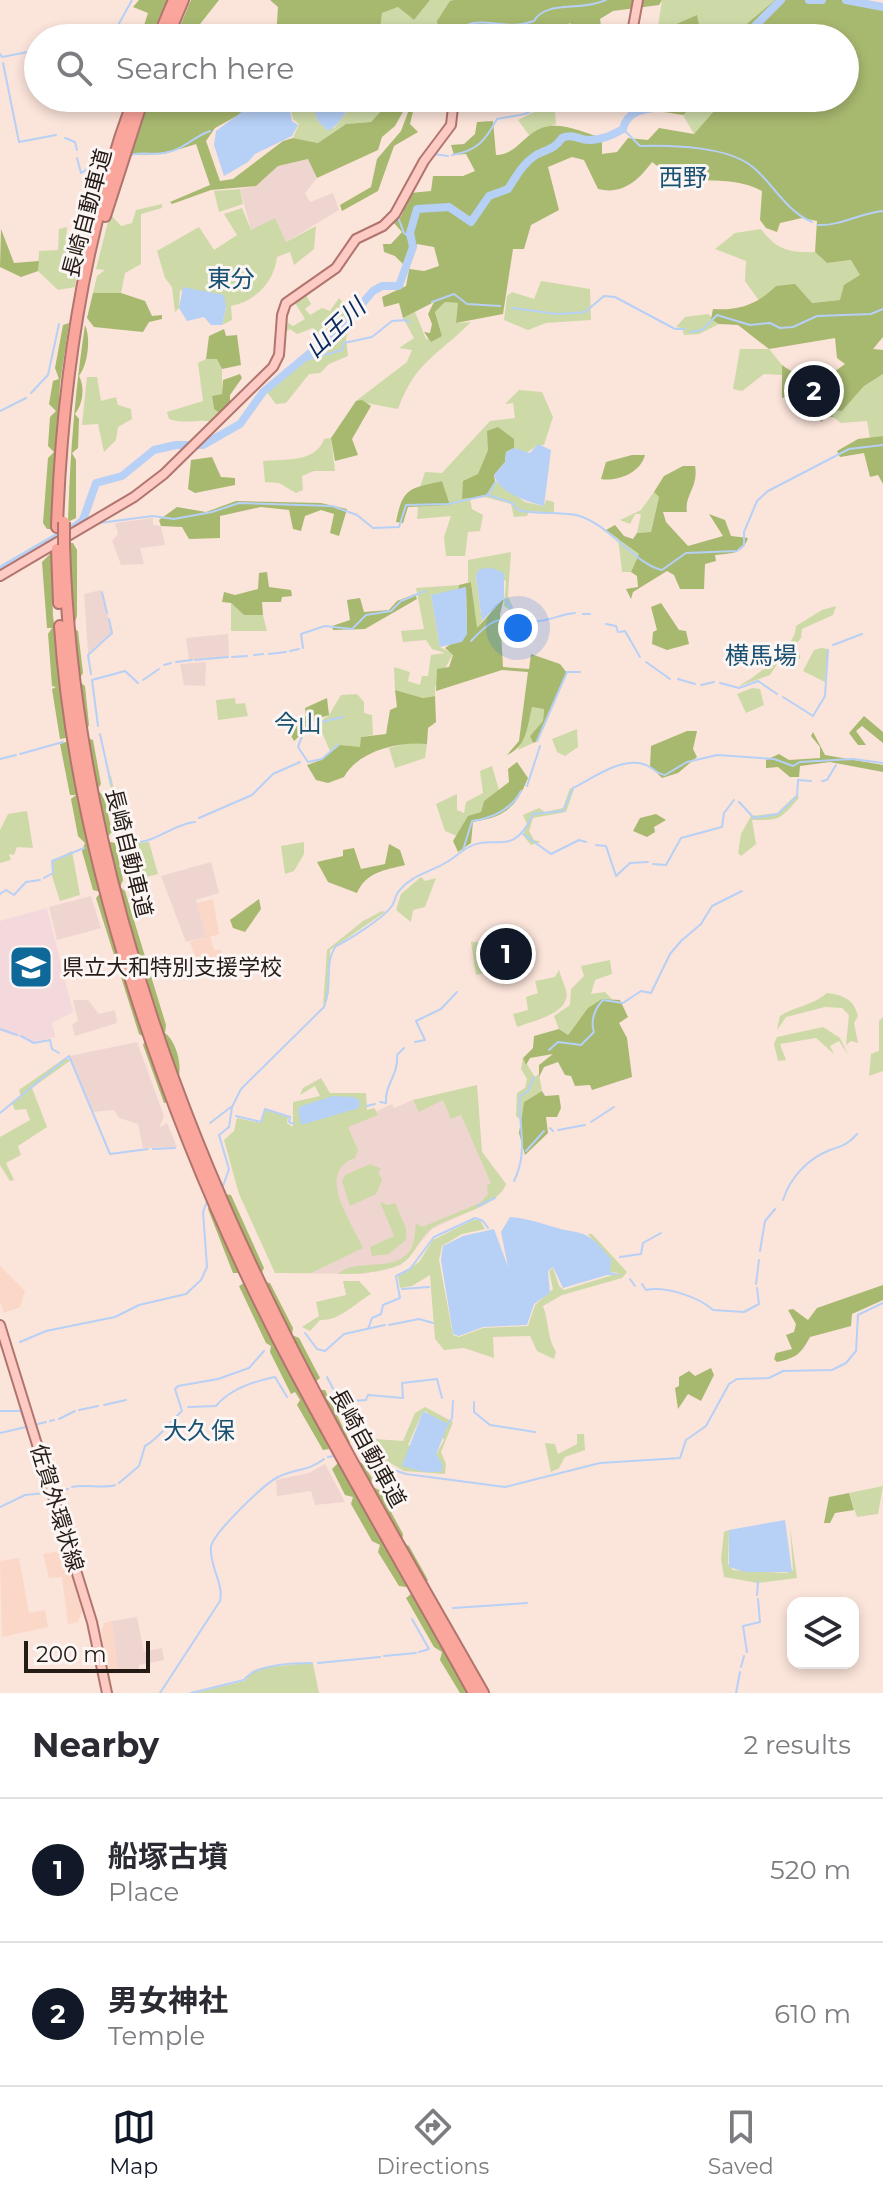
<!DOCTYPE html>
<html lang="en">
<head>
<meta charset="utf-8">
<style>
  body { margin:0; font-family:Montserrat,"Noto Sans JP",sans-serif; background:#f2f2f3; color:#2b2b33 }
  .controls { position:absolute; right:24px; bottom:24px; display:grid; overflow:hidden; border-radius:16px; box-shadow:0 4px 12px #0003 }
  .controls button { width:72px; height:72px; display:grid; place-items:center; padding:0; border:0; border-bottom:2px solid #e1e1e2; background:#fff; color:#2b2b33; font:40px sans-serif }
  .scale { position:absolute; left:24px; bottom:20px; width:126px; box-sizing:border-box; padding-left:8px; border:4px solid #251b16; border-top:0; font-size:22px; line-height:28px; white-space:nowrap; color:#251b16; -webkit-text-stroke:6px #fbf5f3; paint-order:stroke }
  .you { position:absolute; left:518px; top:628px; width:28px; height:28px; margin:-20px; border:6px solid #fff; border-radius:50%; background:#1a73e8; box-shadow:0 0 0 12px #1a73e833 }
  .badge { display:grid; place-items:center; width:52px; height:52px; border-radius:50%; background:#111827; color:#fff; font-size:26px; font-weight:700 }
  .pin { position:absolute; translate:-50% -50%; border:4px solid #fff; box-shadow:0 2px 8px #0006 }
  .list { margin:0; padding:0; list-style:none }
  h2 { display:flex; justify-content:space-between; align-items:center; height:104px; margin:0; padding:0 32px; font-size:34px }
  h2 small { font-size:26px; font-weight:400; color:#7c7c81 }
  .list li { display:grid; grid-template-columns:52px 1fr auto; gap:24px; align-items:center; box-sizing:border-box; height:144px; padding:0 32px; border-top:2px solid #e1e1e2 }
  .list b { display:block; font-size:30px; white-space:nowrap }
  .list p { margin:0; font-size:26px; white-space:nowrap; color:#7c7c81 }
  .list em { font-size:26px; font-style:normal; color:#7c7c81 }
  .icon { flex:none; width:44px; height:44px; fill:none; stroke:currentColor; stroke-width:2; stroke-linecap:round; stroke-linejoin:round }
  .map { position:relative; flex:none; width:883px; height:1693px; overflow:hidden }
  .search { position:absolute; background:#fff; box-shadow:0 4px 12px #0003; left:24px; right:24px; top:24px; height:88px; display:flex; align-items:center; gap:20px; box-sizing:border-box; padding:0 28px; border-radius:44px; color:#7c7c81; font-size:30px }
  .sheet { height:392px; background:#fff }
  nav { display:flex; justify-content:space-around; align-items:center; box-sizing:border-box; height:112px; border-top:2px solid #e1e1e2; background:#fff; font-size:22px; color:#7c7c81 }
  nav a { display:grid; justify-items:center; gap:4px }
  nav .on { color:#111827 }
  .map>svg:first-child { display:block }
</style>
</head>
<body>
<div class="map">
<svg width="883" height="1693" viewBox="0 0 883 1693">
  <rect width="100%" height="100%" fill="#fbe4da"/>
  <g fill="#fbd7c7">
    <path d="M213 899 219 934 210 937 214 950H221V961L196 960 190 942 206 937 197 903Z"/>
    <path d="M0 1266 25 1291 20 1307 4 1313 0 1302Z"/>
    <path d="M65 1550 82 1611 78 1622 68 1624 62 1577 49 1578 43 1554Z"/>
    <path d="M19 1558 29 1613 45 1610 48 1627 2 1637 0 1561Z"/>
    <path d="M112 1621 118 1673 110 1674 101 1633 104 1623Z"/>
  </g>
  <g fill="#efd5cf">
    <path d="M309 159 317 178 305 193 310 202 333 193 339 210 286 242 278 229 251 230 240 189 256 186 278 166Z"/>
    <path d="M153 518V525L161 526 165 545 140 548 144 564 121 565 112 541 118 534 115 523Z"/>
    <path d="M101 590 112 632 88 653 84 594Z"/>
    <path d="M228 634 229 656 189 660 186 638Z"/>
    <path d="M206 662 205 686 184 685 180 664Z"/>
    <path d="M211 862 219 893 196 900 206 937 186 942 161 876Z"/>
    <path d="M91 896 101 928 57 940 49 907Z"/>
    <path d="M73 1000H88L99 1014 115 1010 117 1023 75 1036 72 1025 78 1021Z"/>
    <path d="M137 1042 164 1116 159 1128 167 1123 177 1147 143 1148 138 1124 119 1118 114 1110 93 1112 71 1060 70 1056Z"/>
    <path d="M413 1100 419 1111 443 1100 461 1114 474 1143 479 1141 482 1152 506 1184 503 1191 486 1204 432 1229 401 1265 363 1274 275 1273 284 1171 374 1108 377 1111 392 1104 394 1108Z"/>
    <path d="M325 1464 345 1502 315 1505 311 1491 277 1496 276 1480 309 1473Z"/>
    <path d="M137 1617 144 1652 162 1648 164 1660 139 1665V1671L118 1673 112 1621Z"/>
  </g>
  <path fill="#f3d8dc" d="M47 908 73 1012 52 1023 55 1037 35 1042 0 1031V921Z"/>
  <g fill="#cddaa8" fill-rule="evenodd">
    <path d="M430 0H454L437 21 439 38H379L382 13 398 7 414 20Z"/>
    <path d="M662 0H775L730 38H702L697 16 663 30 658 26Z"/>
    <path d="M285 98H309L318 121 334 128 348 110 350 98H381L383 109 371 122 346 124 318 143 293 138 299 124 293 119 289 100Z"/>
    <path d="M542 98H554L556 124 529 135 518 120 538 110Z"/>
    <path d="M703 98H739L714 111 694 134 683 115Z"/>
    <path d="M240 189 243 204 219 212 214 191Z"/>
    <path d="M162 204V208L141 214V264L125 273 121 293H93L97 276 105 270 96 269 110 214 121 226 132 223 136 210Z"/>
    <path d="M242 208 251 230 275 218 286 242 316 226 314 249 294 265 290 252 277 257C274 282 256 301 231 306L232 320 222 325 226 308 180 290 179 308 175 312 172 287 165 278 157 251 199 227 214 250 237 235 224 214Z"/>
    <path d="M67 227C66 244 61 259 78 268L75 287 58 290 38 271 39 251 58 250 59 229Z"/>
    <path d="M761 229C777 250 789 253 815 252L827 263 852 260 861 275 840 300 811 303 776 286 760 302 745 281 746 261 715 249 735 233Z"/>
    <path d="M541 281 590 289 591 320 546 323 528 330 504 320 507 296 512 292 534 299Z"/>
    <path d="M305 293 311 304 305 309 310 315 322 308 330 311 339 298 351 313 322 338 313 328 297 334 290 329 284 333V320L293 326 305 319 294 301Z"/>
    <path d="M445 302 459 303 457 323 471 322C437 356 415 362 398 409L356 401 407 362 412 350 399 348 414 338 403 318 415 312 426 339 442 336 435 312Z"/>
    <path d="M708 314 719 324 699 334 684 335 682 328 676 327 685 317Z"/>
    <path d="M355 316 346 338 348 356 329 364 320 373 309 374 286 403 276 404 266 391Z"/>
    <path d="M740 349H769L782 365V375L764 374 742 391 733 389Z"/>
    <path d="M206 359H217L222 369V394L212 396 214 409 221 414 213 422C197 418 186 425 169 419L167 412 203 401 198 363Z"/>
    <path d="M883 374V436L870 438 867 421 841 423 833 417 831 409 842 411 864 386Z"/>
    <path d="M87 377H97L101 401 116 397 118 405 131 409 132 419 118 427 116 440 104 452 98 424 82 425Z"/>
    <path d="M519 390 542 392 553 417 544 445H538L526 453 514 448V439L488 450 478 475 462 499H470L472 509 483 515 480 531 468 532 465 556H446L444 537 451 516 417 519 418 506 450 505 442 481 420 487 425 472 442 473 490 421 515 418 513 403 505 404Z"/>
    <path d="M331 438 335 471H314L302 476 303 490 296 493 279 483 265 482 263 461C284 459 316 463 324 439Z"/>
    <path d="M495 481 525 502 544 506 546 500 554 502V513L529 511 527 516 514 517 511 504 485 497Z"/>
    <path d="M654 492 659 497 651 532 637 533 641 514H635L630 524 620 520 641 510Z"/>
    <path d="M618 537 639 554 631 572H622Z"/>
    <path d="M511 552 508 596 516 614 504 606 506 581 479 569 476 577 482 621 477 629C470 617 475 596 471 582H468V560Z"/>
    <path d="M459 585 458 590 431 595 440 647 453 654 435 687V696L423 698 395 690 394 667 410 672 408 681 420 685 422 676H428L431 655 445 653 432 649 426 640 403 642 401 631 424 629 416 588Z"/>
    <path d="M231 603 244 615H263L267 631H231Z"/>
    <path d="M836 606 833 615 802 629 801 638 791 651 800 654V659L782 656 770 675 739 686C758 675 796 648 796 626L822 610Z"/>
    <path d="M821 648 828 649 825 682 803 671 814 650Z"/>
    <path d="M752 688 760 689 764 705 746 713 737 694Z"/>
    <path d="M357 694 364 702V713L372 715 373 735 361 737V748L340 745 330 751 318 723 329 715 341 695Z"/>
    <path d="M235 698 236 704 245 703 248 716 218 720 216 700Z"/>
    <path d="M531 707 544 708 543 721 530 736 533 743 518 750Z"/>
    <path d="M577 729 578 747 565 756 557 752 552 739Z"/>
    <path d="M412 742 427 744 425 758 395 768 389 748Z"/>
    <path d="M492 766 499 790 484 801 481 812 468 817 459 837 445 831 436 804 457 794V810L464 813 466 802 483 793 480 771Z"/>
    <path d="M108 776H111L122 828 134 843 149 842 158 874 131 881Z"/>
    <path d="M570 788 574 789 566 812 533 818 529 831 534 840 541 842 531 845 523 835 527 824 523 815 539 808 545 812 563 808Z"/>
    <path d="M797 794 799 798C781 818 781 821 752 820L756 844 741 856 738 853 741 834 751 816 777 813Z"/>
    <path d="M27 811 33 848 17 847 14 855 9 854 11 860 0 863V830L8 814Z"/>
    <path d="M304 842V854L294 871 285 874 281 846Z"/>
    <path d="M72 851 80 895 60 901 52 876 53 861Z"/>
    <path d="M421 877 425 881 436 878 425 907 413 910 411 922 396 910 401 894Z"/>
    <path d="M382 911 385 912 330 950 329 993 323 1007 327 950 363 921Z"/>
    <path d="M513 935C537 933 545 958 524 970L507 967 476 975 471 942 504 941Z"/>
    <path d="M610 960 612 974 595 980 591 994 605 992 612 999C591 1000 579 1020 568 1035L559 1029 554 1016 570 1005 571 989 584 976 581 966Z"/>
    <path d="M559 970C561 978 564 983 566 990 572 1013 533 1021 517 1027L513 1014 528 1010 526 997 538 993 535 981 555 977Z"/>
    <path d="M827 993C843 995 854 999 858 1016L854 1023 858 1043 851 1041 846 1045 849 1015 842 1008 825 1007 786 1017 777 1030 780 1016C795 1006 812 1006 827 993Z"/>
    <path d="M883 1017V1071L869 1076 871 1054 879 1051V1021Z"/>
    <path d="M823 1027 840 1038 849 1056 839 1041 830 1046 834 1054 816 1038 780 1044 786 1060 778 1061 774 1044 777 1037Z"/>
    <path d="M65 1058 71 1060 32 1088 47 1127 18 1146 21 1155 6 1163 14 1180 10 1181 0 1165V1137L30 1120 26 1109 15 1110 12 1104 21 1097 19 1090Z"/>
    <path d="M523 1058 535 1077 539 1074 542 1091 524 1102 521 1120 516 1116 517 1093 525 1088 527 1079 521 1069Z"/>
    <path d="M321 1078 330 1093H366L367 1110 374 1108 378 1115 348 1127 358 1150 355 1158C315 1172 351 1221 363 1248L311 1273H275L239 1194 224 1140 234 1131 237 1118 261 1123 265 1109 288 1117 287 1123 293 1127V1102L320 1096 315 1086 300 1095 303 1088Z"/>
    <path d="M477 1085 482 1152 506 1184C495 1209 454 1214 432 1228 418 1238 415 1258 399 1265 381 1273 358 1274 338 1274 356 1257 396 1274 411 1249 415 1242 415 1230 416 1223L422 1227 480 1203 488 1194 487 1185 491 1183 461 1115 451 1119 443 1100 419 1112 413 1100Z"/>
    <path d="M370 1164 382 1169 378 1171 382 1180 376 1194 350 1206 342 1181 345 1175Z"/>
    <path d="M380 1202 388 1205 395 1203 406 1228V1240L389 1254 372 1256 370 1247 394 1236Z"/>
    <path d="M473 1220H480L485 1229 462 1234 442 1246 439 1260 453 1335 459 1337 483 1328 528 1326 535 1305 553 1289 549 1271 553 1268 559 1286 564 1290 619 1273 610 1272V1262L588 1234H592L627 1272 622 1278 562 1295 543 1306C549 1321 547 1338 556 1352L554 1359 537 1351 530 1336 493 1337 494 1358 464 1348 444 1350 435 1339 430 1275 412 1286 400 1288 398 1276 419 1262 433 1240Z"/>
    <path d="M343 1281H359L371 1294C355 1303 340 1321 320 1320L310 1331 302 1327 319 1316 316 1302 346 1295Z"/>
    <path d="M425 1407 453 1422 441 1452 446 1464 445 1474 404 1471 387 1461 370 1459 360 1438 403 1441 415 1413ZM423 1411 427 1412 444 1440 436 1455 408 1445Z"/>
    <path d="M577 1434H584L585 1450 565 1457 559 1468 551 1472 545 1443 555 1444 558 1454 577 1444Z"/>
    <path d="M883 1486 878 1514 857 1517 849 1493Z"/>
    <path d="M790 1527 797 1578 758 1583 724 1577 721 1559 724 1532 729 1530 728 1564 733 1570 786 1573 793 1570Z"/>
    <path d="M300 1664H313L319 1693H194L245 1681 252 1671 260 1668Z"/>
  </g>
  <g fill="#a7b86f" fill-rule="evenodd">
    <path d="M139 0H167L150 38H140L148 13 133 7Z"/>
    <path d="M191 0H219L189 38H175Z"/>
    <path d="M270 0H430L414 20 398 7 382 13 379 38H276L278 7Z"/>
    <path d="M454 0H662L659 5 613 11 600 19 602 32 579 35 570 23 545 38 489 35 488 38H439L437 21 450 1Z"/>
    <path d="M775 0H852L883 8V337L873 349 883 350V374L864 386 842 411 832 410 833 417H826L821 422 818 419 823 409 808 408 800 400 823 397 832 391 829 384H820L815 390 800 395V389L792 387 790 396 782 398V365C805 382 821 383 845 364L837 358 835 338 769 349 738 325 719 324 711 319 713 309C739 311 758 304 776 286L795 284 812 303 840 300 844 285 860 275 851 260 827 263 815 252 817 221 802 218 780 223 777 232 766 228 760 220 762 191C723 170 689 193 652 162 638 181 622 195 598 189L584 160 572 157 548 167 559 210 531 225 524 249H513L503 314 456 323 458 303 445 302 435 312 442 336 431 342 424 332 430 333 432 324 428 314 434 302 403 318 399 303 384 307 382 297 406 286 409 270 395 256 384 252 383 244H391L402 232 394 223 395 217H401L410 193 431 191 433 176H463L475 171 466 154 454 155 451 145 464 144 475 134 477 122 493 121 496 155C517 155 525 132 545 127 562 122 585 133 602 138V154L617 152 628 138 648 140 659 128 694 134 714 111 739 98H845V38H730ZM417 244 434 247 439 266 424 271 409 269Z"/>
    <path d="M697 15 702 38H663V30Z"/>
    <path d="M169 98H280L273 103 244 106 242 113 215 128 206 141 220 181 233 179 283 141 293 138 318 143 346 124 371 122 383 109 381 98H428H414L408 103 395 126 382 137 378 150 317 178 308 159 278 166 256 186 211 190 172 204 170 202 210 185 196 144 164 154 131 155 145 106Z"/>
    <path d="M676 98H703L683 115 664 112 662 105 675 102Z"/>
    <path d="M415 103 410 124 418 132 394 146 378 191 342 211 340 205 371 187 377 159 401 131 410 107Z"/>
    <path d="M94 210 81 263 71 257 78 211Z"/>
    <path d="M1 229 14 263 39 261 38 271 21 277 0 267Z"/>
    <path d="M93 293H121L145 301 152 316 162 315V319L149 322 143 332 94 327 87 318Z"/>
    <path d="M69 323 60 384 52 529H47L43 523 48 458 54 452 48 446 50 417 56 411 49 404 53 381 59 379 55 368 63 325Z"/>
    <path d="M85 325C91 338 88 364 79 376 85 387 83 404 75 414L79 419 78 448 72 453 76 460V518L68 522C70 455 75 391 85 325Z"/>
    <path d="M224 329 226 336 237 335 241 365 222 369 217 359H206L209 336Z"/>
    <path d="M240 374 242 378 230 395V404L221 414 214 409 212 396 222 394 223 380Z"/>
    <path d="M362 400 371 406 352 439 358 455 335 461 331 438 356 401Z"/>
    <path d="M498 427 514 439V448L506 452 505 462 494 475 495 481 485 497 462 499 463 481 478 474 488 450 487 431Z"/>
    <path d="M883 436V484L878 475 870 477 864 453 840 457 837 451 858 439Z"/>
    <path d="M632 455H645C641 472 618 482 601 479L606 462Z"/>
    <path d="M212 457 221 477 235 478V485L195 493 188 489 191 460Z"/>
    <path d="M683 466H695C699 487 684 495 687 512H663L666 522 688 546 723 536 709 514 725 520 731 536 748 538C742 555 731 553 715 555L716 561 705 564 704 589H680L674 575 667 571 633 592 631 599 626 589 638 587 637 576 631 572 639 554 606 530 615 525 624 536 633 539 637 533 651 532 659 497 654 492 664 476Z"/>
    <path d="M442 481 450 505 408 507 403 523 396 522C403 487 409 489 442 481Z"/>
    <path d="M236 501 321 503 347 509 339 536 330 533 334 514 321 510 305 516 301 531 293 529 289 510 261 507 220 516V538L189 539 182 527 161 526 159 520 177 507 206 512Z"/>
    <path d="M68 543H73L77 550V616L73 628 78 631 83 673 78 681 85 686 89 725 86 731 87 738 93 740 101 784 97 790 104 796 112 832 108 836 110 842 115 843 123 880 120 887 125 891 166 1025 165 1033C176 1041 183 1066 178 1079 135 950 93 819 77 683 71 637 70 590 68 543Z"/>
    <path d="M51 553 53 616 72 759 170 1102 164 1103 143 1045 146 1038 139 1034 96 898 101 892 93 890 82 851 85 843 78 836 71 799 76 795H70L60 744 66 742V738L60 739 52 689 56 687 52 686 48 634 52 628H47L42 562Z"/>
    <path d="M267 572 269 587 291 590 292 596 282 597 281 602H262L263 615H244L231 603 222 602 224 592 235 595 258 589 259 573Z"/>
    <path d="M471 582 477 628 504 598 500 614 503 667 529 669 531 654 560 664 567 673 538 741 533 743 530 736 543 721 544 709 532 707C527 727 527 746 507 755L519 741 528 672 502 670 436 691 437 669 449 667 453 655 445 648 467 634 466 587 458 590 459 585Z"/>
    <path d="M415 594 417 599 365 629 333 630 332 626 350 620 347 600 360 598 364 612 389 610 397 601Z"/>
    <path d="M661 603 679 630 686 631 689 644 667 650 652 644 653 632 657 630 651 607Z"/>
    <path d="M395 690 423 698 435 696 436 722 428 728 427 744C399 741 358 751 344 777L328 783 316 780 307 765 321 760 340 745 360 747 361 737 386 734 390 710 397 707Z"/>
    <path d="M327 698 329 715 317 719 294 741 286 727 306 716 305 708Z"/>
    <path d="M864 716 883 732V743L862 726 856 731 866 745H858L849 733Z"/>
    <path d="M687 731H697L693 749 697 757 678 773 662 778 650 766 651 746Z"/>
    <path d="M813 732 825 755 883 765V772L830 762 800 766 799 777H790L778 767 766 768V760L779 754 789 760 820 758V747L811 736Z"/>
    <path d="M517 762 528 778C516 807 506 817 473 822L471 843 458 852 453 841 468 816 481 812 484 801 509 782 508 769Z"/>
    <path d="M656 814 666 820 654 827 655 832 647 837 633 831 640 818Z"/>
    <path d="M389 844 400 850 405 865C385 870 366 872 357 893L328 882 317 862 343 856V850L354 848 361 869 385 864Z"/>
    <path d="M259 899 261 909 245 932 233 928 230 920Z"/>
    <path d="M602 999 620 1000 628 1017 619 1023 627 1038 632 1077 592 1090 590 1085 575 1086 571 1076 565 1075 558 1062 544 1067 539 1077V1065L553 1054 530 1058 526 1065 523 1058 533 1048 534 1036 559 1029 568 1035 588 1008Z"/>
    <path d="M542 1091 545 1096 559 1095 561 1108 557 1117H546L548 1133 525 1155 519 1133 524 1102Z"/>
    <path d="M224 1194 231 1195 264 1268 261 1274 265 1282 270 1283 293 1328 292 1335 299 1338 320 1378 315 1382 320 1390H325L350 1442 347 1445 263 1282Z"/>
    <path d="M211 1203 329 1449 323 1450 297 1405 300 1400 295 1392 291 1394 270 1352 271 1346 266 1343 239 1286 244 1283 239 1273H233L208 1209Z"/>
    <path d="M883 1285V1300L852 1314 851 1326 810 1337C801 1354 796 1358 777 1362L774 1359 776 1353 792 1349 786 1335 794 1332 796 1324 788 1310 793 1309 808 1320 817 1308Z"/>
    <path d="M711 1368 714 1375 701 1401 688 1394 678 1409 675 1388 679 1386V1377L689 1371 695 1376Z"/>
    <path d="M355 1461 362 1463 372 1478 371 1486 379 1490 403 1534 402 1542 409 1546 428 1580 424 1584Z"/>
    <path d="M338 1463 407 1587 399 1586 378 1552 380 1545 372 1541 351 1504 353 1497 345 1495 332 1469Z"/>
    <path d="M849 1493 854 1510 835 1513 830 1523H824L829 1497Z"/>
    <path d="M411 1594 468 1693H460L440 1660 442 1652 434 1647 406 1598Z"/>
  </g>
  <g fill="#b7d0f6">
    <path d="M309 98H350C349 110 339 125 328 131L318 121Z"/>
    <path d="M283 100 288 101 292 121 298 125 292 136 255 154 248 162 224 176 214 145 216 131 247 108 273 105Z"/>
    <path d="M183 287 224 295 226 308 222 325H211L204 317 187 321 179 308Z"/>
    <path d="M538 444 551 450 544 506C528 502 499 493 494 475L505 462 506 452 514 448 530 453Z"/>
    <path d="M492 568 504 573V598L482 621 476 576 479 569Z"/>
    <path d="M466 587 467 634 462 642 440 647 431 595Z"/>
    <path d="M333 1096 354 1097 360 1101 359 1108 301 1125 298 1109 301 1106Z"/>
    <path d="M510 1217C524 1218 534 1221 547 1225 583 1237 584 1225 611 1259L610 1272 622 1275H607L563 1288 553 1267 548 1271 550 1293 534 1304 527 1325 483 1327 459 1336 453 1334 441 1260 443 1246 463 1236 494 1229 508 1267 501 1232Z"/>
    <path d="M423 1411 448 1424 436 1455 443 1465 441 1472H424L402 1466Z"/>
    <path d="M785 1520 792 1572H746L729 1567V1530Z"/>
  </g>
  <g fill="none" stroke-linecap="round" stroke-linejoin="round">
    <g stroke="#b7d0f6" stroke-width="2">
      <path d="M111 38 132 0"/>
      <path d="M448 38C478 7 498 34 534 21 546 0 579 12 606 0"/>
      <path d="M0 54 2 57 38 50"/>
      <path d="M3 63 19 142 56 135"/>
      <path d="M355 109 364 98"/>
      <path d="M623 129 640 146C671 145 729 146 754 168 774 185 785 210 812 222"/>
      <path d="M65 138 75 142 77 150"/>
      <path d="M434 154 448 156"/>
      <path d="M131 155C143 152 153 155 164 153 183 150 193 137 210 131"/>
      <path d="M452 155C477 151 485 141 497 119 516 114 532 119 541 98"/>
      <path d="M77 158 81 173 103 159"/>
      <path d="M398 217 404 233 411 238"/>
      <path d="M818 225C841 226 860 213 883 211"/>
      <path d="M432 302 454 294 467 304 500 306"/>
      <path d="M512 308 558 314 585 312 604 296 615 297 675 329H685"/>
      <path d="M690 332 702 330 717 315 750 325 770 323 780 328 793 327 817 316 871 314 883 309"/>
      <path d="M306 360 342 350 344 343 372 337 392 321 406 320 410 323"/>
      <path d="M31 393 48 375 59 324"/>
      <path d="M0 411 26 398"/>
      <path d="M488 495 512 503 518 510C537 515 557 511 576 515 609 523 634 564 662 570L686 553 737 551 744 545V532L757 501 768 491 849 449 883 445"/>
      <path d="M99 523 153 516 174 519 212 512 239 503 332 506 357 515 373 528 399 527 406 505 448 504 488 495 496 482"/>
      <path d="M102 592 107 613"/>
      <path d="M504 598 515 613"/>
      <path d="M583 614H590"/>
      <path d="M606 624 616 626 618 632"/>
      <path d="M620 632 625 631 640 657"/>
      <path d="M471 641C502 607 504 624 539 621 551 620 562 614 575 613"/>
      <path d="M833 645 862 634"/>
      <path d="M303 648 301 634 325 626 352 629 366 615 391 611 401 601 425 591"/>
      <path d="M290 651 299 649"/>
      <path d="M269 654 286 652"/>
      <path d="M254 655 263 654"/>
      <path d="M232 657 247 656"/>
      <path d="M195 660 228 657"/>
      <path d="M176 662 192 660"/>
      <path d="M646 662 670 679"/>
      <path d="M164 665 171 663"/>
      <path d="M91 674 88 655 112 633 109 619"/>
      <path d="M678 679 695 684"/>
      <path d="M143 680 159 669"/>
      <path d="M720 683 739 688 758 681 777 694"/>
      <path d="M701 685 714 682"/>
      <path d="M783 697 813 716 825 696 828 650"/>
      <path d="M98 726 92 680 125 671 138 683"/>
      <path d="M100 734 111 784"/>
      <path d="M537 741 567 672H580"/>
      <path d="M338 745 322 759 308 762 298 747C304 724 322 721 343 717"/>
      <path d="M20 754 63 742"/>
      <path d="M0 759 16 755"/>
      <path d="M822 781 827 780 836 765"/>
      <path d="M527 786 540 746"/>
      <path d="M112 790 123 840C153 849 167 825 195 822"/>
      <path d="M739 802 754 818 778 814 797 796 798 780 811 781"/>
      <path d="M199 818 252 795 273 774 300 762"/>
      <path d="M523 834 551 854 579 840 586 842"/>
      <path d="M596 845 606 846 616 876 630 863 648 862"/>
      <path d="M463 850 472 821C493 818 511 810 521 791"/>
      <path d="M653 864 666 865 681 838 722 827 724 813 734 800"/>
      <path d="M44 878 53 873 52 861 84 848"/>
      <path d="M0 894 6 890 14 895 26 882 40 880"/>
      <path d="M0 1029 17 1035"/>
      <path d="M21 1036 34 1043 50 1040 52 1049 59 1053"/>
      <path d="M415 1042 425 1040 416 1021 441 1009 457 992"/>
      <path d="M549 1050 558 1042 581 1045 594 1032C590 1021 595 1008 603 1000L623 1003 641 991 651 993 670 954 681 941 701 924 712 906 742 891"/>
      <path d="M380 1102 386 1103C384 1086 399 1074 397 1055L404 1048"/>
      <path d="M367 1106 375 1104"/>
      <path d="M0 1113 69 1056 110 1154 148 1149"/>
      <path d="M236 1116 261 1122 265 1109 290 1117 289 1122 294 1124"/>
      <path d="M591 1122 614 1107"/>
      <path d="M210 1123 231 1107"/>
      <path d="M550 1128 553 1131"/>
      <path d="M558 1130 585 1125"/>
      <path d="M153 1149 175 1148"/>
      <path d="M526 1151 544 1131"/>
      <path d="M514 1181C529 1151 518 1126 520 1096L528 1091 534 1077"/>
      <path d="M223 1186 229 1169 219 1135 229 1127 232 1107 241 1089 324 1007C333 987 323 964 336 946 349 940 383 918 391 907 395 903 395 895 399 891 411 875 431 872 447 862 454 858 460 852 467 848 493 832 513 860 533 814L563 811 573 788C590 780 620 757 643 764 652 766 656 774 665 775L687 762 717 755 774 759 793 766 800 762 853 759 883 763"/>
      <path d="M783 1200C790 1178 807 1159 830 1150 841 1146 848 1145 857 1134"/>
      <path d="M478 1206 495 1198"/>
      <path d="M760 1251 765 1221 775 1209"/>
      <path d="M620 1257 641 1254 643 1243 661 1233"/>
      <path d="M630 1279 635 1286"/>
      <path d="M642 1284 646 1290C666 1286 699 1297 713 1310L744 1312 759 1304 757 1288"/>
      <path d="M756 1284 759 1260"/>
      <path d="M402 1289 429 1287"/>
      <path d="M389 1325 419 1319 433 1323"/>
      <path d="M368 1329 372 1318 381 1314 383 1305 400 1298 396 1276 410 1269 434 1237 475 1218 483 1221 488 1228"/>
      <path d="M305 1333 317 1349 325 1351 344 1334 385 1325"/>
      <path d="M20 1342 46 1331 115 1317 139 1305 186 1294 201 1280 207 1267 203 1212 208 1199"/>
      <path d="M327 1377 340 1402 366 1400 368 1395 403 1398 402 1383 437 1379 442 1398"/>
      <path d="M474 1402V1412L490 1425 535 1432"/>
      <path d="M104 1405 126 1400"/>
      <path d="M188 1407 216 1406C230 1389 255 1381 275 1377L287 1397"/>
      <path d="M79 1410 98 1406"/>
      <path d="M0 1411H21L25 1423"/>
      <path d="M59 1419 75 1411"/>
      <path d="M50 1421 54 1420"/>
      <path d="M38 1424 46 1422"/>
      <path d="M447 1425 452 1418 453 1401"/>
      <path d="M0 1433 26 1427"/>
      <path d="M328 1457 334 1456"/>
      <path d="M373 1463 406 1474 505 1487 600 1463 680 1458 686 1440 706 1426 729 1384 737 1379 769 1378 783 1371 832 1370 846 1363 856 1351 858 1315 883 1303"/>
      <path d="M119 1483 139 1466 145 1446C160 1438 169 1422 182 1411L175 1389 178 1386 218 1379 249 1368 264 1351"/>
      <path d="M72 1487C87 1484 105 1489 115 1485"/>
      <path d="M58 1491 68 1489"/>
      <path d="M0 1507 25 1495 46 1493"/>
      <path d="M757 1595 758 1582"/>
      <path d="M453 1608 527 1603"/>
      <path d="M412 1619 429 1649 419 1652"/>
      <path d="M747 1652 743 1626 760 1622 758 1599"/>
      <path d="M384 1656 416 1653"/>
      <path d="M318 1663 380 1657"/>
      <path d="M741 1667 744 1656"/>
      <path d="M160 1693 220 1601C224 1583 209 1566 211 1547 213 1533 264 1484 278 1477 294 1469 309 1471 324 1459"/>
      <path d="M191 1693 244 1680C255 1665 292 1663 312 1663"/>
      <path d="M736 1693 740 1672"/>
    </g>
    <g stroke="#b7d0f6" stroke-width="8">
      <path d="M809 0H822"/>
      <path d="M846 0 883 7"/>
      <path d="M733 38 753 28 781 0"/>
      <path d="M0 570 76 526 83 520 96 483 122 476 154 450 176 445H203L240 424 263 392 344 325 373 291 382 286H399L413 247 410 233 417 209 449 207 471 222 489 196 508 189C516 177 522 164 536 155 547 149 554 150 562 138 573 133 578 140 589 140 603 140 612 135 623 129 628 104 658 110 677 104L680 98"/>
    </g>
    <g stroke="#b0756d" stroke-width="12">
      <g id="major">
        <path d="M631 38 638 0"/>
        <path d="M0 576 134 497 164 474 273 367 279 355 282 315 286 303 336 268 356 239 383 226 395 214 424 161 451 125 454 98"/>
        <path d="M0 1325 92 1622 107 1693"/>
      </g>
    </g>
    <g stroke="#b0756d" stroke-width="14">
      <g id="highway">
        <path d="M158 38 174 0"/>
        <path d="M167 38 183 0"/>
        <path d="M105 216 143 98"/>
        <path d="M57 527C62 380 83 236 134 98"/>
        <path d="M64 545C71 795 148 1048 255 1273 323 1417 404 1554 483 1693"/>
        <path d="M57 549 59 603"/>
        <path d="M60 626C76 862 171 1129 278 1339 340 1459 409 1575 474 1693"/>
      </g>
    </g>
    <use href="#major" stroke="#fdcac4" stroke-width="8"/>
    <use href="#highway" stroke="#fba69c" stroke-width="10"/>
    <g stroke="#b0756d" stroke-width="14" stroke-linecap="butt">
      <path id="highway-bridge" d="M64 522V545"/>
    </g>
    <use href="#highway-bridge" stroke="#fba69c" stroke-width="10"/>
  </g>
  <defs>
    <g id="school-square" transform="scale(2.3)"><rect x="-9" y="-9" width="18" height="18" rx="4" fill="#0e6898" stroke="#fbf5f3"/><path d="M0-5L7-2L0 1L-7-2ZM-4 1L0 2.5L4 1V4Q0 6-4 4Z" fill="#fff"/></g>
  </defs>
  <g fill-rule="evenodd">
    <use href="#school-square" x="31" y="967"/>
  </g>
  <g text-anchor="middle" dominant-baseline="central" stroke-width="6" stroke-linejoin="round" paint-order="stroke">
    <g font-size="22" fill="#251b16" stroke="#fbf5f3">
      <text transform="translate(87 213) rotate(-75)">長崎自動車道</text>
      <text transform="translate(129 853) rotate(76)">長崎自動車道</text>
      <text transform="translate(368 1448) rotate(61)">長崎自動車道</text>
      <text transform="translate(57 1508) rotate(73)">佐賀外環状線</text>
    </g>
    <g font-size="22" fill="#251b16" stroke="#fbf5f3" text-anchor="start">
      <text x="62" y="967">県立大和特別支援学校</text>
    </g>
    <g font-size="24" fill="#195173" stroke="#fbf5f3">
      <text x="683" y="177">西野</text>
      <text x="231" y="278">東分</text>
      <text x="761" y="655">横馬場</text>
      <text x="298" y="723">今山</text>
      <text x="199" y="1430">大久保</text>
    </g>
    <g font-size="24" font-style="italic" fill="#072b61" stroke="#fbf5f3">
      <text transform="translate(335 328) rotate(-44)">山王川</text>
    </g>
  </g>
</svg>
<div class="controls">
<button><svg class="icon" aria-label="layers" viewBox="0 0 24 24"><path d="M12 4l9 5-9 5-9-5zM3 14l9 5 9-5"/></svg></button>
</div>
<div class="scale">200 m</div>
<div class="you"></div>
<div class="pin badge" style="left:506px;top:954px">1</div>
<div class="pin badge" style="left:814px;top:391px">2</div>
<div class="search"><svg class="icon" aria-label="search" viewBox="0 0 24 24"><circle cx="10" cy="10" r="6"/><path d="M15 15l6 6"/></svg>Search here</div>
</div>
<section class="sheet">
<h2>Nearby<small>2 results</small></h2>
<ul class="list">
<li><span class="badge">1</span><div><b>船塚古墳</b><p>Place</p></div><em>520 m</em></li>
<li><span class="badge">2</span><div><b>男女神社</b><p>Temple</p></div><em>610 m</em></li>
</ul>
</section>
<nav>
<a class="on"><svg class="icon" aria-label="map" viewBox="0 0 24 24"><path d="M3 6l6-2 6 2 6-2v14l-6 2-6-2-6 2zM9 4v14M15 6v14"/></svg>Map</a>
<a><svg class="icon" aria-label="directions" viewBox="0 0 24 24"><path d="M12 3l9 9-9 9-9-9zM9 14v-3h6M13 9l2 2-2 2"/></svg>Directions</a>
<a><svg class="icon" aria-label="saved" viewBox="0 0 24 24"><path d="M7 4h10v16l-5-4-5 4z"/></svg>Saved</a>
</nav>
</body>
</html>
